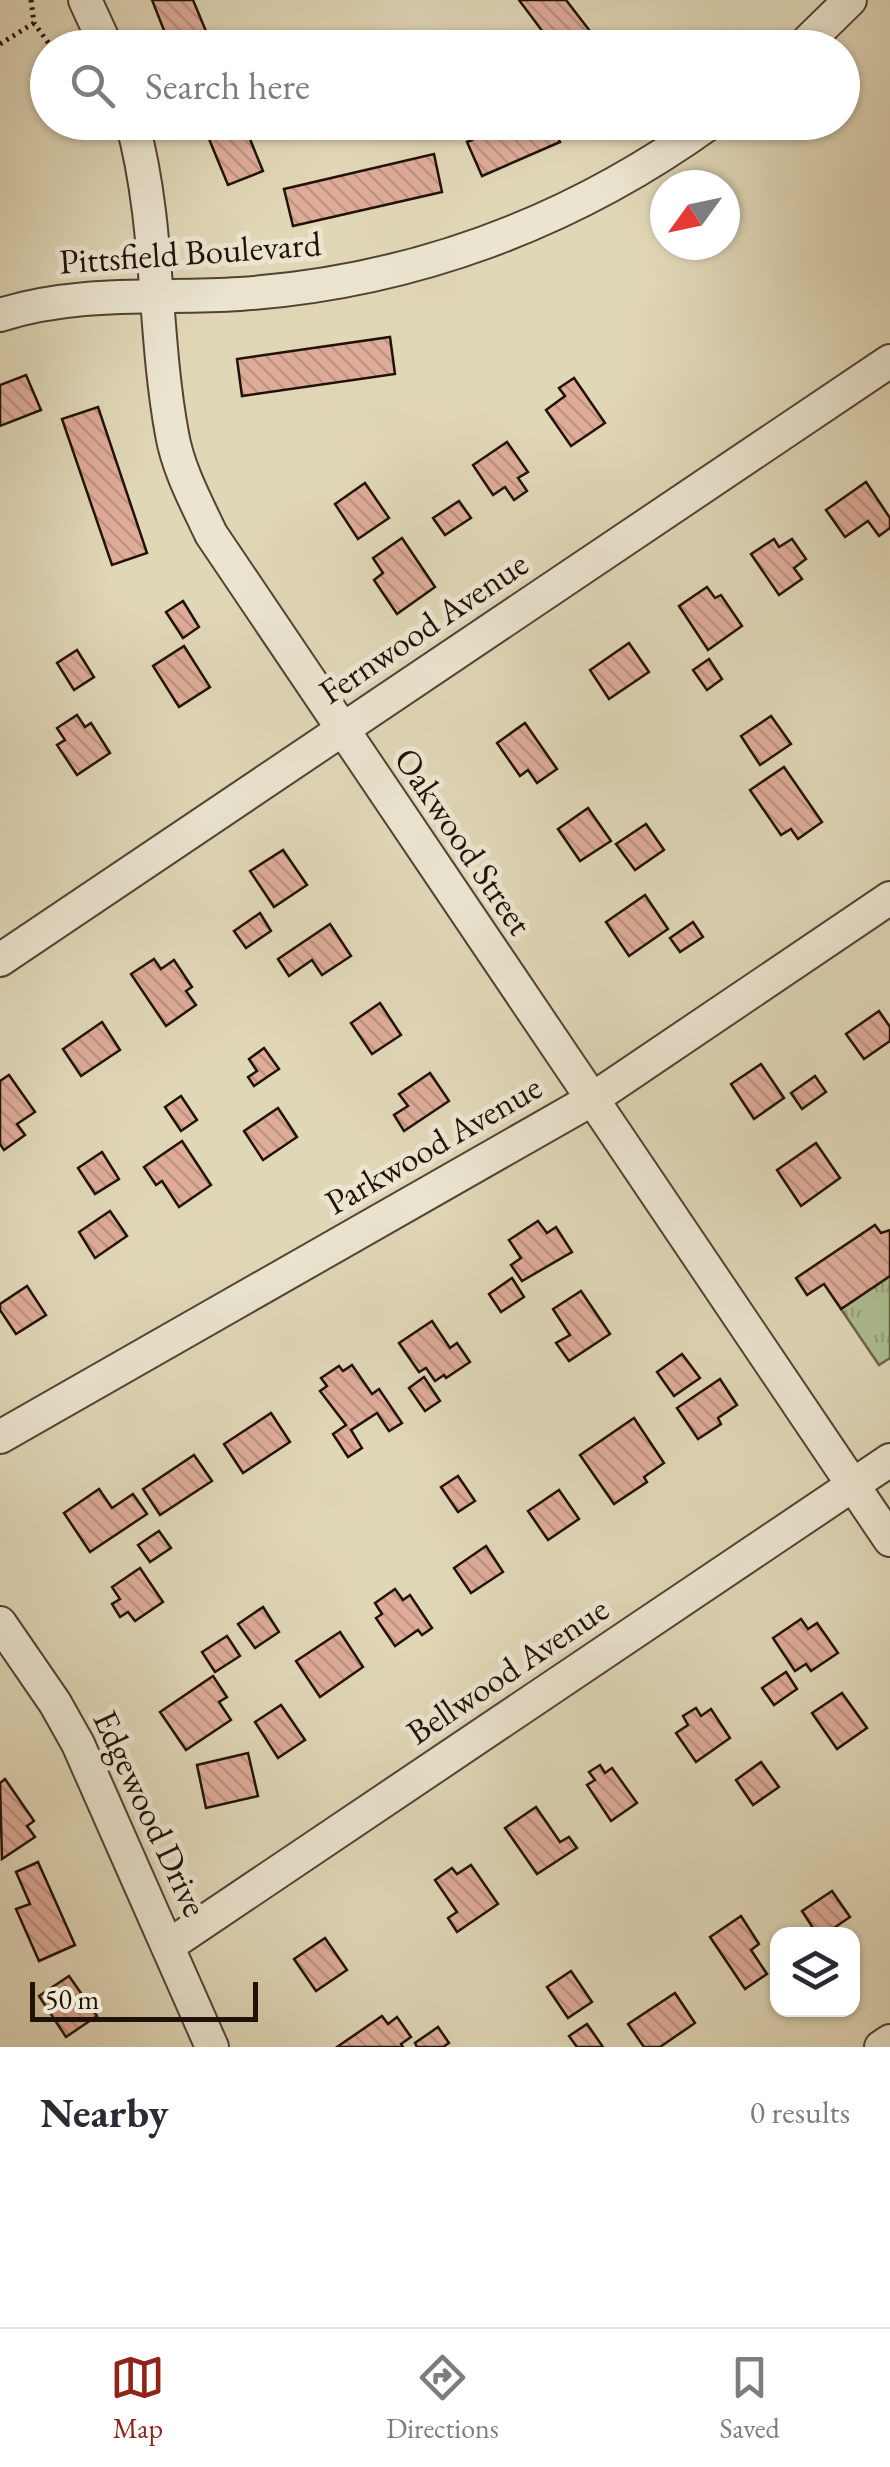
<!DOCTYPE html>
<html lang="en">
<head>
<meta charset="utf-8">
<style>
  body { margin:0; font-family:"EB Garamond",serif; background:#f2f2f3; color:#2b2b33 }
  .controls { position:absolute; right:30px; bottom:30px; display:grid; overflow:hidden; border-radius:20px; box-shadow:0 2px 8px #0004 }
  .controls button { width:90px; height:90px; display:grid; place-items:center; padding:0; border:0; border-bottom:2px solid #e1e1e2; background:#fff; color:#2b2b33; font:50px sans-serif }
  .compass { position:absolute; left:650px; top:170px; width:90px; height:90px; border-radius:50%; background:#fff; box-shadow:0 2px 8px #0004; rotate:237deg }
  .scale { position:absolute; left:30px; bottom:25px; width:228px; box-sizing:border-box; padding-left:10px; border:5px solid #211208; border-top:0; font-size:28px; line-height:35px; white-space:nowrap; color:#211208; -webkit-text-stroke:8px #ebe5d0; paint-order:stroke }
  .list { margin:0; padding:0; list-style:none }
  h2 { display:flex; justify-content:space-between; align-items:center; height:130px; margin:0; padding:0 40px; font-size:42px }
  h2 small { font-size:32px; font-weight:400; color:#7c7c81 }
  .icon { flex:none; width:55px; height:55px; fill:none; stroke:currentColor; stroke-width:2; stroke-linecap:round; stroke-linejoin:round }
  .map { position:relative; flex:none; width:890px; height:2047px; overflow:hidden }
  .search { position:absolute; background:#fff; box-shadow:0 2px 8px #0004; left:30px; right:30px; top:30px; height:110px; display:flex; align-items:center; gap:25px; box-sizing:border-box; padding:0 35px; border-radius:55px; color:#7c7c81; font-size:38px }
  .sheet { height:280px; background:#fff }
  nav { display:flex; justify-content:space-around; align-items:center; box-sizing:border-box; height:140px; border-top:2px solid #e1e1e2; background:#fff; font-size:28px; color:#7c7c81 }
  nav a { display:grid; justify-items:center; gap:5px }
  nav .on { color:#8f2418 }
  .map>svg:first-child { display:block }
</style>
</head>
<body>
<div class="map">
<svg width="890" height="2047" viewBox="0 0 890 2047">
  <defs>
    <pattern id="park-tufts" width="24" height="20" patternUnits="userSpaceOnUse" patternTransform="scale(2.5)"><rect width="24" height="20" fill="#aebf91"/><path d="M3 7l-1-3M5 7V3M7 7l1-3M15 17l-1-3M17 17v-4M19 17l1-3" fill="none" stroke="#95a37c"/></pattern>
    <pattern id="building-back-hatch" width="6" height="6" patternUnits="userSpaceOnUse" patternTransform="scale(2.5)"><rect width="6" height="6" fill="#deac99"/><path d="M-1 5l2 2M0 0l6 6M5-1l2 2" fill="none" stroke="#be9382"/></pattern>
  </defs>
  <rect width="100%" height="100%" fill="#e0d7b7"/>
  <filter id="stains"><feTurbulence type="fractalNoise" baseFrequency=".002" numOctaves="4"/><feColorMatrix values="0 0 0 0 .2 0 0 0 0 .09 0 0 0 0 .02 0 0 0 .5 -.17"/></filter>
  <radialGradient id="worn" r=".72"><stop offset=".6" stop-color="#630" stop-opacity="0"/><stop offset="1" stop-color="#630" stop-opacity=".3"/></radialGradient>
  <path fill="url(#park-tufts)" stroke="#68684c" stroke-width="2.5" d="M890 1276V1358L879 1365 841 1309Z"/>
  <g fill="url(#building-back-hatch)" stroke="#211208" stroke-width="2.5">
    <path d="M152 0H193L213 48H171Z"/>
    <path d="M519 0H566L603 48H555Z"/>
    <path d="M202 122H243L263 171 228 185Z"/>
    <path d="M513 122H551L560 142 482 176 467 142Z"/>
    <path d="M434 154 442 192 293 226 284 189Z"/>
    <path d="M390 337 395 374 242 396 237 359Z"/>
    <path d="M26 375 41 410 0 426V385Z"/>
    <path d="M574 378 605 423 571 446 546 410 565 396 559 388Z"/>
    <path d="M98 407 147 553 112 565 62 419Z"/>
    <path d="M507 442 528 472 518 478 527 491 514 500 505 487 493 495 473 465Z"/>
    <path d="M866 482 890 518V528L879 536 868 521 845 537 826 510Z"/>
    <path d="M365 483 389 518 358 539 335 504Z"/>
    <path d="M459 501 471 518 445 535 433 518Z"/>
    <path d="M402 538 435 587 397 614 374 580 383 573 373 558Z"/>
    <path d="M774 539 779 547 792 539 806 559 794 568 802 579 779 595 751 554Z"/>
    <path d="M707 587 715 598 721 595 742 626 708 650 679 606Z"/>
    <path d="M183 601 199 627 183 638 166 612Z"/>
    <path d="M629 643 649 672 609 699 590 670Z"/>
    <path d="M184 646 210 687 179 707 153 666Z"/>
    <path d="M77 650 94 677 74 690 57 663Z"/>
    <path d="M709 659 722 679 707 690 693 670Z"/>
    <path d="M77 715 85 727 91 723 110 753 77 775 57 745 65 740 57 728Z"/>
    <path d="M771 716 791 744 760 765 741 736Z"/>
    <path d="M525 723 557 769 537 783 528 770 520 776 497 743Z"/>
    <path d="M784 767 822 822 798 839 791 829 781 835 750 790Z"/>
    <path d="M588 808 611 841 580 861 558 829Z"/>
    <path d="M646 824 664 850 635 870 616 844Z"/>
    <path d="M283 850 307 885 274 907 250 871Z"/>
    <path d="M645 895 668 929 629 956 606 922Z"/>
    <path d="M260 913 271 931 246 948 234 931Z"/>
    <path d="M693 922 703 937 680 952 670 938Z"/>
    <path d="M330 924 351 956 322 975 312 960 289 976 278 959Z"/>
    <path d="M154 959 161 969 174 960 192 987 186 991 196 1005 166 1026 131 974Z"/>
    <path d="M380 1003 401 1035 372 1054 351 1023Z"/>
    <path d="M879 1011 890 1027V1041L864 1059 846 1034Z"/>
    <path d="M102 1022 120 1050 81 1076 63 1049Z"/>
    <path d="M264 1048 279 1069 254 1086 248 1077 257 1071 249 1059Z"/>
    <path d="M761 1064 784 1098 754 1119 731 1084Z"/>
    <path d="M430 1073 449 1101 404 1131 394 1115 408 1106 399 1094Z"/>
    <path d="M9 1075 35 1112 17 1124 25 1135 4 1150 0 1144V1081Z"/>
    <path d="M815 1076 826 1092 802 1109 791 1093Z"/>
    <path d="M181 1096 197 1120 181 1131 165 1107Z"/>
    <path d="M278 1108 297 1137 263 1160 244 1131Z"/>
    <path d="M182 1141 211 1185 179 1207 162 1181 156 1185 144 1167Z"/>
    <path d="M816 1143 840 1178 801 1206 777 1170Z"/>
    <path d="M102 1152 119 1179 95 1194 78 1168Z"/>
    <path d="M110 1211 127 1236 95 1258 79 1232Z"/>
    <path d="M538 1221 547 1233 556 1227 572 1252 522 1281 511 1265 521 1258 509 1240Z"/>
    <path d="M875 1225 881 1233 890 1230V1276L841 1309 824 1284 807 1295 796 1278Z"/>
    <path d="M512 1278 524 1297 501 1312 489 1294Z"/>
    <path d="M27 1286 46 1315 16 1334 0 1310V1304Z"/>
    <path d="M581 1291 610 1334 569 1361 556 1343 570 1335 553 1309Z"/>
    <path d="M432 1321 450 1348 457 1343 470 1362 446 1378 444 1375 435 1381 426 1368 419 1372 399 1343Z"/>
    <path d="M682 1354 700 1378 674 1396 657 1372Z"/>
    <path d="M352 1365 372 1394 379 1389 402 1423 389 1431 377 1413 351 1430 362 1448 348 1457 333 1434 346 1425 320 1391 327 1386 321 1378 339 1366 343 1371Z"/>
    <path d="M424 1377 440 1401 425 1411 409 1388Z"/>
    <path d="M720 1379 737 1405 718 1418 721 1424 698 1439 677 1408Z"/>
    <path d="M271 1413 290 1442 243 1473 224 1444Z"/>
    <path d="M634 1418 664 1463 644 1477 647 1482 614 1504 580 1455Z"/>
    <path d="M194 1455 212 1481 160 1515 143 1489Z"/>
    <path d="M458 1476 475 1501 458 1512 441 1487Z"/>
    <path d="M99 1489 112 1508 133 1494 147 1514 90 1552 64 1513Z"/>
    <path d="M559 1490 579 1519 548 1540 528 1511Z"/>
    <path d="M159 1531 171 1548 150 1562 138 1545Z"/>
    <path d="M486 1546 503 1572 471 1593 454 1568Z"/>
    <path d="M140 1568 163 1602 135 1621 128 1612 120 1617 112 1604 120 1599 112 1587Z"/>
    <path d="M395 1589 403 1600 410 1595 432 1628 422 1635 418 1630 395 1646 376 1618 382 1614 375 1603Z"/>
    <path d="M263 1607 279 1632 255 1648 238 1624Z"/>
    <path d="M801 1619 808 1629 817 1623 838 1653 811 1671 806 1664 795 1671 773 1638Z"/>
    <path d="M340 1632 363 1667 320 1697 296 1661Z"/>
    <path d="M227 1636 240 1656 215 1672 202 1652Z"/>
    <path d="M786 1672 797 1689 774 1705 762 1688Z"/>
    <path d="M213 1676 227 1697 219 1702 231 1720 186 1750 160 1712Z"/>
    <path d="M842 1693 867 1728 837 1749 812 1713Z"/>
    <path d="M281 1705 305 1740 278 1758 255 1722Z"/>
    <path d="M696 1708 701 1716 711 1709 730 1738 696 1762 676 1733 688 1725 683 1716Z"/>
    <path d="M248 1753 258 1796 206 1808 197 1765Z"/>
    <path d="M761 1762 779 1787 753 1805 736 1780Z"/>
    <path d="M600 1765 605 1773 612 1768 637 1803 611 1821 587 1785 595 1780 589 1772Z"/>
    <path d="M5 1779 34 1821 27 1826 35 1837 2 1859 0 1783Z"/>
    <path d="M536 1807 560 1842 569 1837 577 1848 537 1874 505 1828Z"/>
    <path d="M38 1862 75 1945 39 1961 16 1909 30 1904 16 1872Z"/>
    <path d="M471 1865 498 1904 457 1932 448 1918 457 1912 435 1880 452 1868 457 1874Z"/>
    <path d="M832 1891 850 1917 825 1934H817L802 1911Z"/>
    <path d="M741 1916 759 1944 751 1950 767 1974 745 1989 710 1937Z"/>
    <path d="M325 1938 347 1970 316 1991 294 1959Z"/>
    <path d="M571 1971 592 2002 568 2018 547 1987Z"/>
    <path d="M69 1976 97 2016 66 2037 39 1996Z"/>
    <path d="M675 1993 695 2023 660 2047H644L628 2024Z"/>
    <path d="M382 2016 388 2024 397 2017 411 2037 401 2044 403 2047H337Z"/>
    <path d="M587 2024 603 2047H577L569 2036Z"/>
    <path d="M438 2027 449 2043 443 2047H417L415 2043Z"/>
  </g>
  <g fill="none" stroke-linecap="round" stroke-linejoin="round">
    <g stroke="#514334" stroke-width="36">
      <g id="street">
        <path d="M85 0 107 48"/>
        <path d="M801 48 850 0"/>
        <path d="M132 122C160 224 153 331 172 434 178 469 196 502 211 534L890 1540"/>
        <path d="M0 315C78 290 160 299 240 294 412 282 571 223 711 122"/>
        <path d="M0 960 890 361"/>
        <path d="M0 1437 591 1100 890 898"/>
        <path d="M0 1623 55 1703 78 1744 212 2047"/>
        <path d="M168 1946 890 1460"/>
        <path d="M881 2047 890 2041"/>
      </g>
    </g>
    <g stroke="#211208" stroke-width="5" stroke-dasharray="2.5 5" stroke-linecap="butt">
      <path d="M31 0 34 23 52 48"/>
      <path d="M0 44 34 23"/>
    </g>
    <use href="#street" stroke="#ebe5d0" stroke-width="32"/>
  </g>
  <g text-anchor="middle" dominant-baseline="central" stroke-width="10" stroke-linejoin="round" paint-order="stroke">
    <g font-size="35" fill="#211208" stroke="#ebe5d0">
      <text transform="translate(190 252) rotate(-4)">Pittsfield Boulevard</text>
      <text transform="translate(423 627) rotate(-34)">Fernwood Avenue</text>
      <text transform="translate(464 841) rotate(56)">Oakwood Street</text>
      <text transform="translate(433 1144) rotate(-30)">Parkwood Avenue</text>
      <text transform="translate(507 1670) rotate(-34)">Bellwood Avenue</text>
      <text transform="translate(151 1813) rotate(65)">Edgewood Drive</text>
    </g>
  </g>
  <rect width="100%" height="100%" filter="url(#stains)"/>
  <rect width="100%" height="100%" fill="url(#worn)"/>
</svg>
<div class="controls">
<button><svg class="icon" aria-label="layers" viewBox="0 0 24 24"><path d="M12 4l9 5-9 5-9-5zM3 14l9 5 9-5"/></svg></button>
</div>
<svg class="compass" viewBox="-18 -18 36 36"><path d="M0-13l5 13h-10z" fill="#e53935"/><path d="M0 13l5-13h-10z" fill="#7c7c81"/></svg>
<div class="scale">50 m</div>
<div class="search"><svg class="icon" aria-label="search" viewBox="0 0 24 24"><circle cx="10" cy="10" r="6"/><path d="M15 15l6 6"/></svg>Search here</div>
</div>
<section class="sheet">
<h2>Nearby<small>0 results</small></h2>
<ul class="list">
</ul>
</section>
<nav>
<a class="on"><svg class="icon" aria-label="map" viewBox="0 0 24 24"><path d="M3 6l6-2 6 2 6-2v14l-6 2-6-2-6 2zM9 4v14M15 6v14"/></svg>Map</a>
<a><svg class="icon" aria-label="directions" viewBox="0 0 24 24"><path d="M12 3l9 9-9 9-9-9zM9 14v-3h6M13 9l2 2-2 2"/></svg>Directions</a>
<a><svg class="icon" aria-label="saved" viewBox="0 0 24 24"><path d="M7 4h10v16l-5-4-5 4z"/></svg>Saved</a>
</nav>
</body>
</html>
